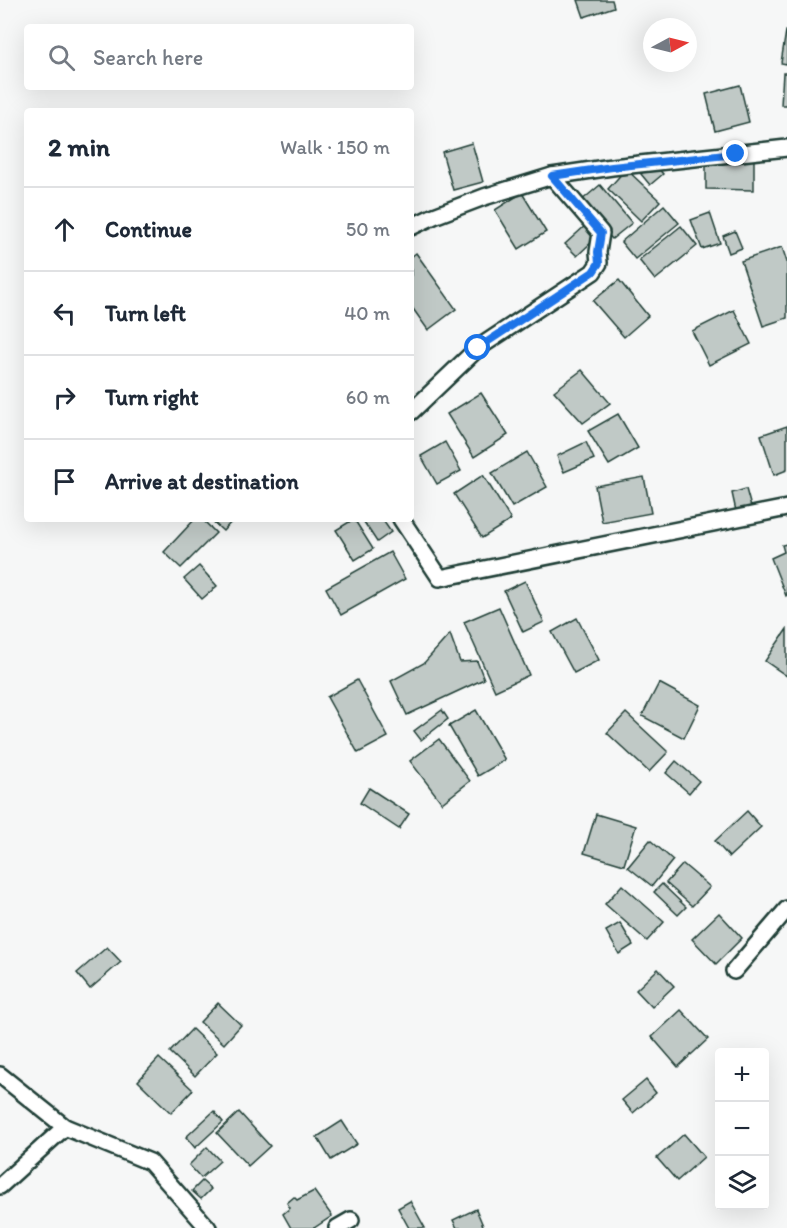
<!DOCTYPE html>
<html lang="en">
<head>
<meta charset="utf-8">
<style>
  body { margin:0; font-family:Itim,sans-serif; background:#f6f6f7; color:#1f2937 }
  .controls { position:absolute; right:18px; bottom:18px; display:grid; overflow:hidden; border-radius:6px; box-shadow:0 6px 24px #0002 }
  .controls button { width:54px; height:54px; display:grid; place-items:center; padding:0; border:0; border-bottom:2px solid #e0e1e3; background:#fff; color:#1f2937; font:30px sans-serif }
  .compass { position:absolute; left:643px; top:18px; width:54px; height:54px; border-radius:50%; background:#fff; box-shadow:0 6px 24px #0002; rotate:83deg }
  .stop { position:absolute; width:18px; height:18px; margin:-14px; border:4px solid #1a73e8; border-radius:50%; background:#fff }
  .stop.end { background:#1a73e8; border-color:#fff; box-shadow:0 2px 6px #0008 }
  .list { margin:0; padding:0; list-style:none }
  h2 { display:flex; justify-content:space-between; align-items:center; height:78px; margin:0; padding:0 24px; font-size:26px }
  h2 small { font-size:20px; font-weight:400; color:#747a83 }
  .list li { display:grid; grid-template-columns:39px 1fr auto; gap:18px; align-items:center; box-sizing:border-box; height:84px; padding:0 24px; border-top:2px solid #e0e1e3 }
  .list b { display:block; font-size:22px; white-space:nowrap }
  .list em { font-size:20px; font-style:normal; color:#747a83 }
  .icon { flex:none; width:33px; height:33px; fill:none; stroke:currentColor; stroke-width:2; stroke-linecap:round; stroke-linejoin:round }
  .map { position:relative; flex:none; width:787px; height:1228px; overflow:hidden }
  .search { position:absolute; background:#fff; box-shadow:0 6px 24px #0002; left:24px; top:24px; width:390px; height:66px; display:flex; align-items:center; gap:15px; box-sizing:border-box; padding:0 21px; border-radius:6px; color:#747a83; font-size:22px }
  .panel { position:absolute; background:#fff; box-shadow:0 6px 24px #0002; left:24px; top:108px; width:390px; height:414px; border-radius:6px }
  .map>svg:first-child { display:block }
</style>
</head>
<body>
<div class="map">
<svg width="787" height="1228" viewBox="0 0 787 1228">
  <rect width="100%" height="100%" fill="#f6f7f7"/>
  <filter id="ink" filterUnits="userSpaceOnUse"><feTurbulence type="fractalNoise" baseFrequency=".0167" numOctaves="2"/><feDisplacementMap in="SourceGraphic" scale="12" xChannelSelector="R" yChannelSelector="G"/><feConvolveMatrix kernelMatrix="1 2 1 2 8 2 1 2 1" color-interpolation-filters="sRGB"/></filter>
  <g filter="url(#ink)">
    <g fill="#c0c9c6" stroke="#1f3d34" stroke-width="1.5">
      <path d="M578 0H612L614 7 584 17Z"/>
      <path d="M786 31H787V64L781 63Z"/>
      <path d="M783 73H787V105H781Z"/>
      <path d="M740 85 749 122 715 131 706 94Z"/>
      <path d="M472 143 483 182 453 190 442 152Z"/>
      <path d="M706 159 754 160V190L706 189Z"/>
      <path d="M653 163 663 174 650 185 641 174Z"/>
      <path d="M626 169 660 201 641 221 608 189Z"/>
      <path d="M600 185 632 223 612 239 581 201Z"/>
      <path d="M522 193 546 232 519 249 495 210Z"/>
      <path d="M664 205 679 223 635 259 621 242Z"/>
      <path d="M710 213 720 243 702 249 691 220Z"/>
      <path d="M586 225 597 237 577 256 565 244Z"/>
      <path d="M681 226 697 246 655 280 639 260Z"/>
      <path d="M735 231 742 248 729 253 723 236Z"/>
      <path d="M782 247 787 262V318L763 326 741 261Z"/>
      <path d="M416 253 456 309 428 330 411 306V257Z"/>
      <path d="M619 280 648 316 624 337 593 301Z"/>
      <path d="M734 310 751 344 709 365 692 331Z"/>
      <path d="M582 370 610 403 583 423 554 391Z"/>
      <path d="M481 393 508 435 474 457 447 414Z"/>
      <path d="M618 414 638 448 609 465 588 431Z"/>
      <path d="M787 426V470L774 475 761 435Z"/>
      <path d="M445 442 461 471 437 484 421 456Z"/>
      <path d="M586 442 594 459 564 472 557 456Z"/>
      <path d="M527 452 547 487 512 507 492 473Z"/>
      <path d="M483 475 511 520 482 538 454 494Z"/>
      <path d="M644 477 651 513 602 522 595 486Z"/>
      <path d="M746 489 751 507 736 511 732 493Z"/>
      <path d="M195 519H202L216 533 181 568 164 552Z"/>
      <path d="M210 519H234L223 531Z"/>
      <path d="M354 519 373 549 355 560 336 530Z"/>
      <path d="M362 519H382L391 532 377 542Z"/>
      <path d="M787 544V595L786 596 771 558 784 552 782 545Z"/>
      <path d="M390 552 405 579 341 615 326 588Z"/>
      <path d="M199 566 217 586 202 599 184 579Z"/>
      <path d="M525 581 544 622 523 632 504 591Z"/>
      <path d="M499 607 529 675 495 691 464 622Z"/>
      <path d="M577 618 599 660 574 673 552 632Z"/>
      <path d="M787 629V676L765 661Z"/>
      <path d="M450 634 460 662 477 661 484 679 407 715 391 681 424 663Z"/>
      <path d="M357 680 388 737 358 753 327 697Z"/>
      <path d="M659 683 700 705 684 738 642 716Z"/>
      <path d="M442 710 448 719 421 740 414 731Z"/>
      <path d="M476 710 505 760 478 776 449 726Z"/>
      <path d="M626 713 668 752 649 772 607 733Z"/>
      <path d="M439 739 470 781 442 803 410 761Z"/>
      <path d="M676 761 699 781 689 793 666 773Z"/>
      <path d="M369 788 409 814 399 829 360 803Z"/>
      <path d="M747 811 761 827 729 857 715 841Z"/>
      <path d="M596 814 636 826 624 865 584 853Z"/>
      <path d="M650 840 673 860 652 886 628 867Z"/>
      <path d="M683 864 710 887 692 906 666 883Z"/>
      <path d="M662 884 686 907 678 915 654 892Z"/>
      <path d="M622 885 664 922 647 941 605 904Z"/>
      <path d="M719 913 742 938 716 964 692 939Z"/>
      <path d="M620 923 633 945 619 954 606 931Z"/>
      <path d="M107 947 121 962 90 989 77 973Z"/>
      <path d="M658 969 674 986 652 1007 636 990Z"/>
      <path d="M218 1003 241 1025 224 1044 200 1022Z"/>
      <path d="M681 1010 708 1039 678 1067 652 1037Z"/>
      <path d="M192 1029 217 1053 195 1076 170 1052Z"/>
      <path d="M159 1058 193 1090 171 1113 138 1081Z"/>
      <path d="M646 1080 656 1093 633 1113 622 1100Z"/>
      <path d="M214 1111 223 1122 195 1148 186 1137Z"/>
      <path d="M239 1112 270 1146 248 1166 217 1133Z"/>
      <path d="M342 1121 357 1144 331 1160 317 1137Z"/>
      <path d="M684 1134 704 1157 677 1181 657 1158Z"/>
      <path d="M207 1147 220 1161 201 1178 189 1165Z"/>
      <path d="M202 1181 211 1189 201 1199 192 1191Z"/>
      <path d="M314 1191 332 1216 314 1228H291L283 1214 290 1208 287 1203 294 1197 297 1200Z"/>
      <path d="M410 1201 425 1228H409L398 1208Z"/>
      <path d="M476 1209 484 1228H457L453 1220Z"/>
    </g>
    <g fill="none" stroke-linecap="round" stroke-linejoin="round">
      <g stroke="#1f3d34" stroke-width="20">
        <g id="minor">
          <path d="M411 227 434 216 484 197 552 176 612 167 787 148"/>
          <path d="M411 412 478 348 593 272 599 263 598 252 601 233 552 176"/>
          <path d="M401 519 440 578 787 508"/>
          <path d="M734 971 787 909"/>
          <path d="M0 1075 65 1127 150 1162 208 1228"/>
          <path d="M0 1186 65 1127"/>
          <path d="M337 1228 351 1220"/>
        </g>
      </g>
      <use href="#minor" stroke="#fff" stroke-width="15"/>
    </g>
  </g>
  <g fill="none" stroke-linecap="round" stroke-linejoin="round" filter="url(#ink)">
    <path stroke="#1a73e8" stroke-width="8" d="M478 348 593 272 599 263 598 252 601 233 552 176 612 167 736 154"/>
  </g>
</svg>
<div class="controls">
<button>+</button>
<button>−</button>
<button><svg class="icon" aria-label="layers" viewBox="0 0 24 24"><path d="M12 4l9 5-9 5-9-5zM3 14l9 5 9-5"/></svg></button>
</div>
<svg class="compass" viewBox="-18 -18 36 36"><path d="M0-13l5 13h-10z" fill="#e53935"/><path d="M0 13l5-13h-10z" fill="#747a83"/></svg>
<div class="stop" style="left:478px;top:348px"></div>
<div class="stop end" style="left:736px;top:154px"></div>
<div class="search"><svg class="icon" aria-label="search" viewBox="0 0 24 24"><circle cx="10" cy="10" r="6"/><path d="M15 15l6 6"/></svg>Search here</div>
<section class="panel">
<h2>2 min<small>Walk · 150 m</small></h2>
<ul class="list">
<li><svg class="icon" aria-label="ahead" viewBox="0 0 24 24"><path d="M12 20V5M6 11l6-6 6 6"/></svg><div><b>Continue</b></div><em>50 m</em></li>
<li><svg class="icon" aria-label="left" viewBox="0 0 24 24"><path d="M17 20v-9H6M10 6l-5 5 5 5"/></svg><div><b>Turn left</b></div><em>40 m</em></li>
<li><svg class="icon" aria-label="right" viewBox="0 0 24 24"><path d="M7 20v-9h11M14 6l5 5-5 5"/></svg><div><b>Turn right</b></div><em>60 m</em></li>
<li><svg class="icon" aria-label="arrive" viewBox="0 0 24 24"><path d="M6 21V4h12l-3 4 3 4H6"/></svg><div><b>Arrive at destination</b></div></li>
</ul>
</section>
</div>
</body>
</html>
